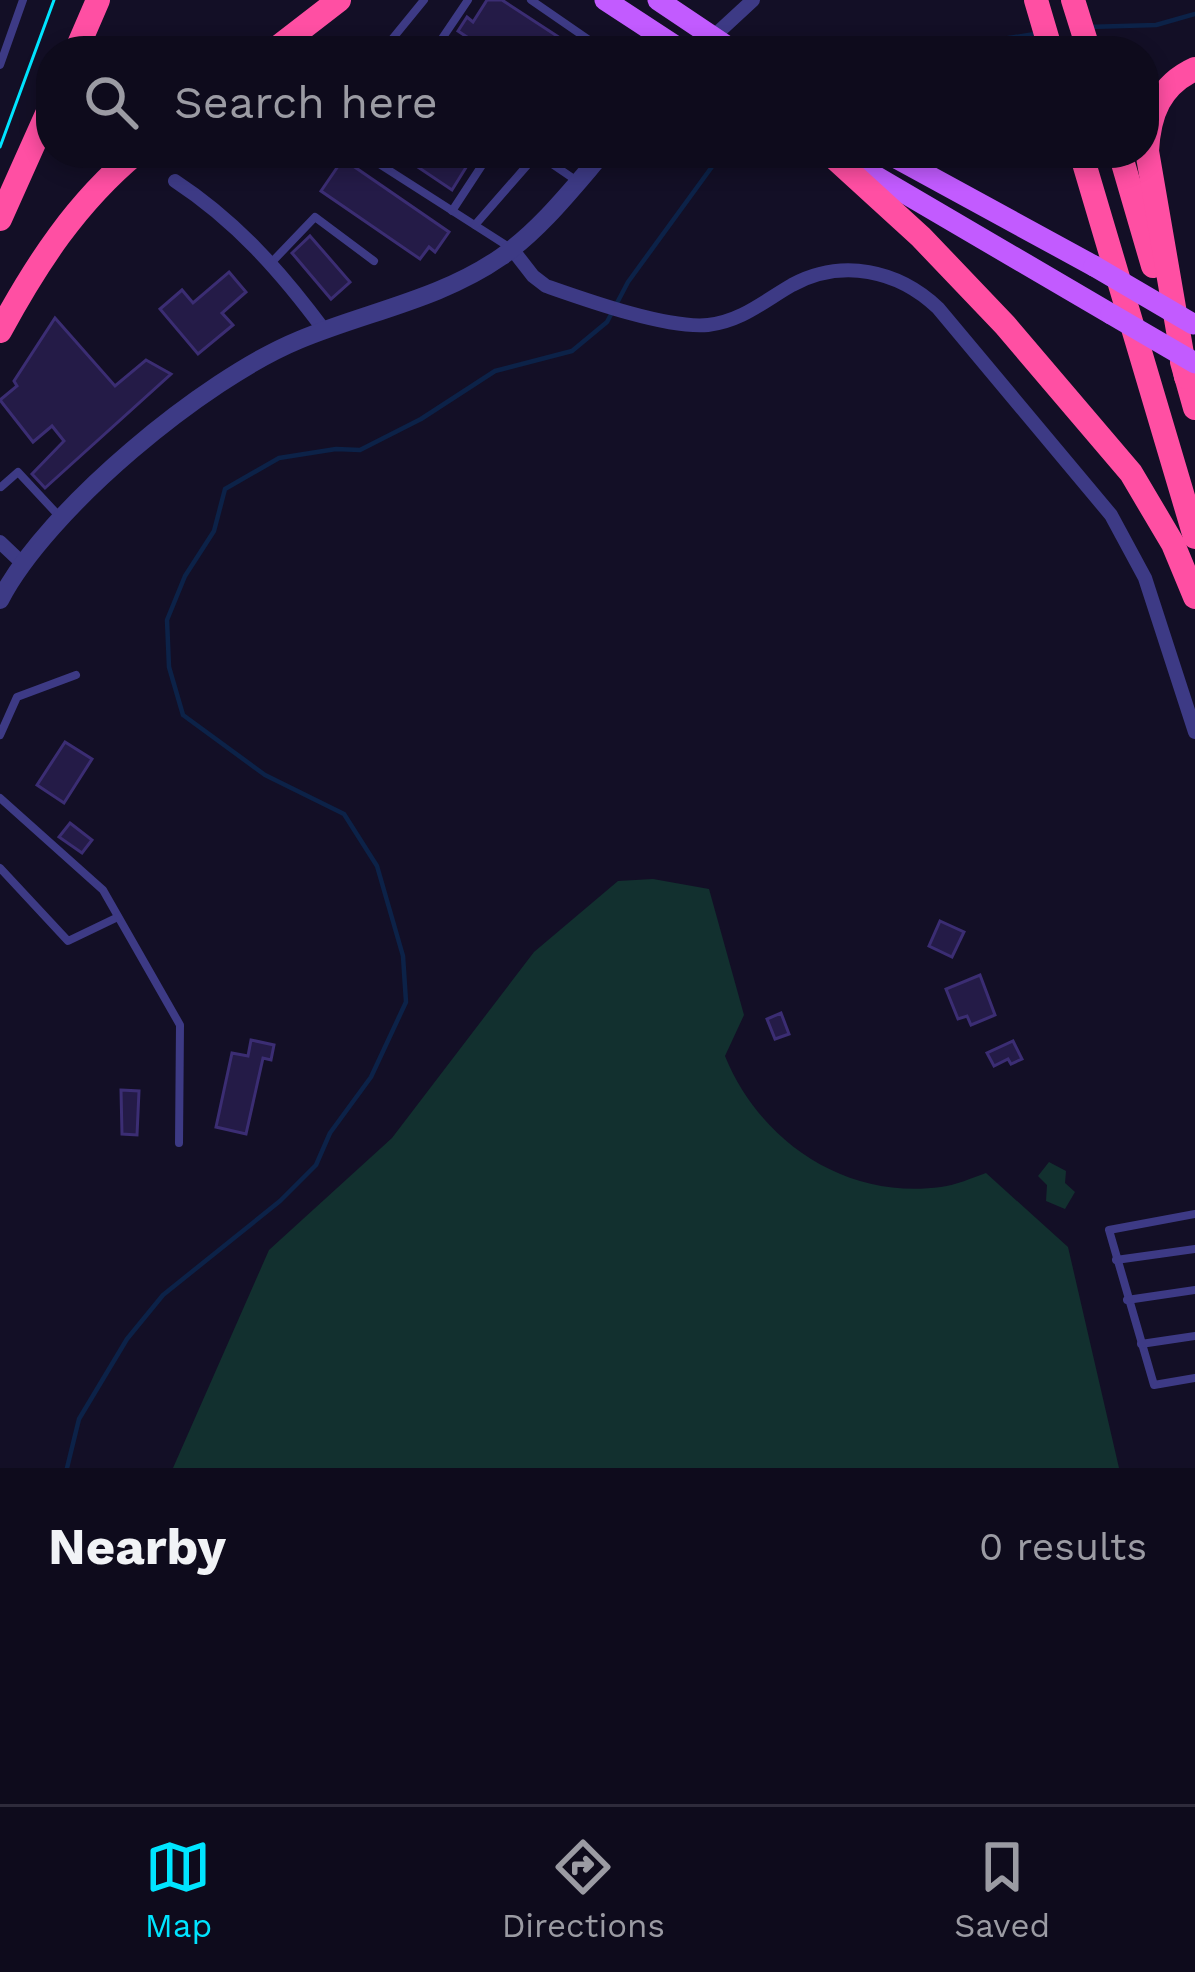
<!DOCTYPE html>
<html lang="en">
<head>
<meta charset="utf-8">
<style>
  body { margin:0; font-family:"Work Sans",sans-serif; background:#171425; color:#f1f3f6 }
  .list { margin:0; padding:0; list-style:none }
  h2 { display:flex; justify-content:space-between; align-items:center; height:156px; margin:0; padding:0 48px; font-size:51px }
  h2 small { font-size:39px; font-weight:400; color:#9b9ba3 }
  .icon { flex:none; width:66px; height:66px; fill:none; stroke:currentColor; stroke-width:2; stroke-linecap:round; stroke-linejoin:round }
  .map { position:relative; flex:none; width:1195px; height:1468px; overflow:hidden }
  .search { position:absolute; background:#0e0b1c; box-shadow:0 6px 18px #0003; left:36px; right:36px; top:36px; height:132px; display:flex; align-items:center; gap:30px; box-sizing:border-box; padding:0 42px; border-radius:48px; color:#9b9ba3; font-size:45px }
  .sheet { height:336px; background:#0e0b1c }
  nav { display:flex; justify-content:space-around; align-items:center; box-sizing:border-box; height:168px; border-top:3px solid #2e2b3b; background:#0e0b1c; font-size:33px; color:#9b9ba3 }
  nav a { display:grid; justify-items:center; gap:6px }
  nav .on { color:#00e5ff }
  .map>svg:first-child { display:block }
</style>
</head>
<body>
<div class="map">
<svg width="1195" height="1468" viewBox="0 0 1195 1468">
  <rect width="100%" height="100%" fill="#130f26"/>
  <g fill="#12302f">
    <path d="M653 879 709 889 744 1015 725 1056C760 1142 846 1200 941 1187 956 1185 972 1178 986 1173L1068 1247 1119 1468H173L269 1250 392 1138 534 952 618 881Z"/>
    <path d="M1049 1162 1066 1171 1065 1183 1075 1192 1065 1209 1046 1201 1047 1185 1038 1176Z"/>
  </g>
  <g fill="none" stroke-linecap="round" stroke-linejoin="round">
    <g stroke="#0c2248" stroke-width="4.5">
      <path d="M1088 27 1156 25 1195 14"/>
      <path d="M924 51 1035 34"/>
      <path d="M67 1468 79 1419 127 1339 163 1295 280 1201 316 1165 330 1133 371 1077 406 1002 403 956 377 866 344 814 265 775 183 715 169 667 167 620 185 576 214 531 225 489 279 458 336 449 360 450 421 419 495 371 572 351 607 322 628 282 722 153"/>
    </g>
  </g>
  <g fill="#241b47" stroke="#3b2d73" stroke-width="3">
    <path d="M487 0H502L580 51H488L458 31 467 17 473 22Z"/>
    <path d="M397 153H475L452 190Z"/>
    <path d="M343 159 449 232 435 252 429 247 420 259 321 191Z"/>
    <path d="M310 236 350 282 331 299 292 253Z"/>
    <path d="M229 272 246 292 222 313 233 325 198 354 160 309 182 290 193 303Z"/>
    <path d="M55 318 115 386 146 360 171 374 45 488 32 474 64 441 52 426 33 442 0 400 17 386 14 381Z"/>
    <path d="M65 742 92 759 64 803 37 785Z"/>
    <path d="M70 823 92 840 82 853 59 837Z"/>
    <path d="M940 921 964 932 952 957 929 946Z"/>
    <path d="M980 975 995 1015 971 1025 967 1016 958 1019 946 989Z"/>
    <path d="M781 1013 789 1034 775 1039 767 1019Z"/>
    <path d="M251 1040 274 1045 271 1060 263 1058 246 1134 216 1127 232 1053 248 1056Z"/>
    <path d="M1013 1041 1022 1059 1011 1064 1008 1059 994 1066 987 1053Z"/>
    <path d="M121 1090 139 1091 137 1135 122 1134Z"/>
  </g>
  <g fill="none" stroke-linecap="round" stroke-linejoin="round">
    <g stroke="#3d3a85" stroke-width="8">
      <path d="M531 0 605 51"/>
      <path d="M384 49 424 0"/>
      <path d="M451 51 439 43 468 0"/>
      <path d="M0 65 23 0"/>
      <path d="M362 153 512 249"/>
      <path d="M536 153 577 181"/>
      <path d="M452 211 490 153"/>
      <path d="M475 225 537 154"/>
      <path d="M271 263 315 217 374 261"/>
      <path d="M1 487 18 472 59 516"/>
      <path d="M0 735 17 697 76 675"/>
      <path d="M0 798 103 890 180 1025 179 1143"/>
      <path d="M0 868 68 941 118 917"/>
      <path d="M1195 1214 1109 1230 1154 1385 1195 1378"/>
      <path d="M1116 1260 1195 1249"/>
      <path d="M1127 1300 1195 1290"/>
      <path d="M1141 1344 1195 1336"/>
    </g>
    <g stroke="#3d3a85" stroke-width="14">
      <path d="M713 37 753 0"/>
      <path d="M175 181C236 221 281 272 324 330"/>
      <path d="M512 249 533 276 546 286C586 300 667 329 708 325 742 321 764 301 792 285 842 258 898 270 938 308L1111 515 1145 578 1195 732"/>
      <path d="M0 542 21 562"/>
    </g>
    <path stroke="#3d3a85" stroke-width="18" d="M0 600C47 509 204 379 299 340 366 312 441 299 501 257 540 230 572 189 603 153"/>
    <g stroke="#c25bff" stroke-width="21">
      <path d="M605 0 683 51"/>
      <path d="M658 0 734 51"/>
      <path d="M887 153 1094 266"/>
      <path d="M848 160 1111 314"/>
    </g>
    <g stroke="#ff4fa3" stroke-width="24">
      <path d="M1036 0 1051 51"/>
      <path d="M1073 0 1089 51"/>
      <path d="M76 51 98 0"/>
      <path d="M273 51 339 0"/>
      <path d="M829 153 921 237 1005 325 1131 473 1173 544 1195 597"/>
      <path d="M1081 153 1195 537"/>
      <path d="M1120 153 1153 266"/>
      <path d="M0 219 51 105"/>
      <path d="M0 331C37 263 76 203 136 153"/>
      <path d="M1182 362 1195 408"/>
      <path d="M1186 377 1147 151C1149 114 1160 85 1195 69"/>
    </g>
    <path stroke="#00e5ff" stroke-width="3" d="M0 147 54 0"/>
    <g stroke="#c25bff" stroke-width="21">
      <path d="M1094 266 1193 324"/>
      <path d="M1111 314 1195 363"/>
    </g>
  </g>
</svg>
<div class="search"><svg class="icon" aria-label="search" viewBox="0 0 24 24"><circle cx="10" cy="10" r="6"/><path d="M15 15l6 6"/></svg>Search here</div>
</div>
<section class="sheet">
<h2>Nearby<small>0 results</small></h2>
<ul class="list">
</ul>
</section>
<nav>
<a class="on"><svg class="icon" aria-label="map" viewBox="0 0 24 24"><path d="M3 6l6-2 6 2 6-2v14l-6 2-6-2-6 2zM9 4v14M15 6v14"/></svg>Map</a>
<a><svg class="icon" aria-label="directions" viewBox="0 0 24 24"><path d="M12 3l9 9-9 9-9-9zM9 14v-3h6M13 9l2 2-2 2"/></svg>Directions</a>
<a><svg class="icon" aria-label="saved" viewBox="0 0 24 24"><path d="M7 4h10v16l-5-4-5 4z"/></svg>Saved</a>
</nav>
</body>
</html>
